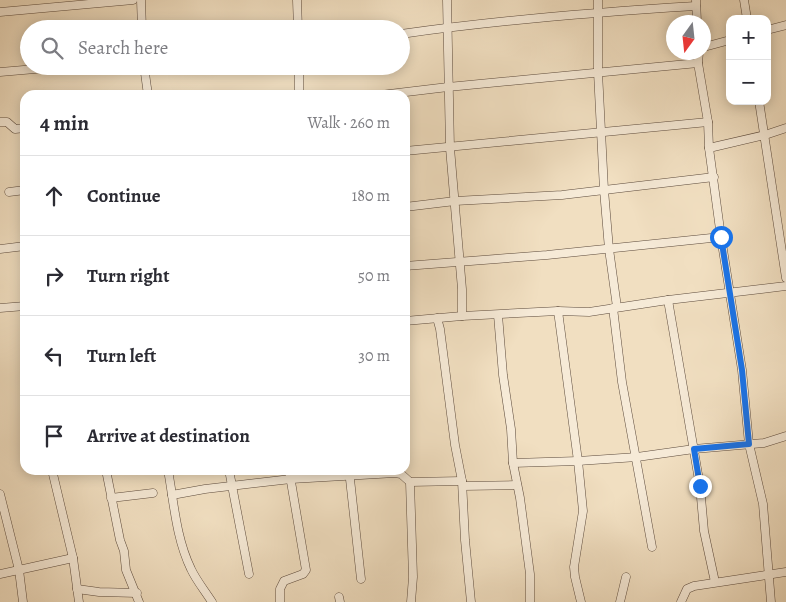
<!DOCTYPE html>
<html lang="en">
<head>
<meta charset="utf-8">
<style>
  body { margin:0; font-family:Alegreya,serif; background:#f2f2f3; color:#2b2b33 }
  .controls { position:absolute; right:15px; top:15px; display:grid; overflow:hidden; border-radius:10px; box-shadow:0 2px 12px #0003 }
  .controls button { width:45px; height:45px; display:grid; place-items:center; padding:0; border:0; border-bottom:1px solid #e1e1e2; background:#fff; color:#2b2b33; font:25px sans-serif }
  .compass { position:absolute; left:666px; top:15px; width:45px; height:45px; border-radius:50%; background:#fff; box-shadow:0 2px 12px #0003; rotate:195deg }
  .stop { position:absolute; width:15px; height:15px; margin:-11px; border:4px solid #1a73e8; border-radius:50%; background:#fff }
  .stop.end { background:#1a73e8; border-color:#fff; box-shadow:0 1px 5px #0008 }
  .list { margin:0; padding:0; list-style:none }
  h2 { display:flex; justify-content:space-between; align-items:center; height:65px; margin:0; padding:0 20px; font-size:21px }
  h2 small { font-size:16px; font-weight:400; color:#7c7c81 }
  .list li { display:grid; grid-template-columns:32px 1fr auto; gap:15px; align-items:center; box-sizing:border-box; height:80px; padding:0 20px; border-top:1px solid #e1e1e2 }
  .list b { display:block; font-size:19px; white-space:nowrap }
  .list em { font-size:16px; font-style:normal; color:#7c7c81 }
  .icon { flex:none; width:28px; height:28px; fill:none; stroke:currentColor; stroke-width:2; stroke-linecap:round; stroke-linejoin:round }
  .map { position:relative; flex:none; width:786px; height:602px; overflow:hidden }
  .search { position:absolute; background:#fff; box-shadow:0 2px 12px #0003; left:20px; top:20px; width:390px; height:55px; display:flex; align-items:center; gap:12px; box-sizing:border-box; padding:0 18px; border-radius:28px; color:#7c7c81; font-size:19px }
  .panel { position:absolute; background:#fff; box-shadow:0 2px 12px #0003; left:20px; top:90px; width:390px; height:385px; border-radius:15px }
  .map>svg:first-child { display:block }
</style>
</head>
<body>
<div class="map">
<svg width="786" height="602" viewBox="0 0 786 602">
  <rect width="100%" height="100%" fill="#f1dfc1"/>
  <filter id="stains"><feTurbulence type="fractalNoise" baseFrequency=".004" numOctaves="4"/><feColorMatrix values="0 0 0 0 .2 0 0 0 0 .09 0 0 0 0 .02 0 0 0 .5 -.17"/></filter>
  <radialGradient id="worn" r=".72"><stop offset=".6" stop-color="#630" stop-opacity="0"/><stop offset="1" stop-color="#630" stop-opacity=".3"/></radialGradient>
  <g fill="none" stroke-linecap="round" stroke-linejoin="round">
    <g stroke="#5c4a3c" stroke-width="9">
      <g id="minor">
        <path d="M141 0 142 29"/>
        <path d="M297 0 298 29"/>
        <path d="M447 0 450 148 462 289V316"/>
        <path d="M598 0V72L604 190 609 249 617 307"/>
        <path d="M696 0 697 22"/>
        <path d="M744 0 747 19"/>
        <path d="M0 12 133 0"/>
        <path d="M767 30 786 25"/>
        <path d="M401 34C499 20 598 12 696 6"/>
        <path d="M704 47 730 40"/>
        <path d="M699 52 698 63 708 122 709 148 721 237 742 370 749 444 763 504 771 602"/>
        <path d="M144 66 148 95"/>
        <path d="M299 66V95"/>
        <path d="M0 72 70 66"/>
        <path d="M381 95 448 87 698 63"/>
        <path d="M759 101 786 278"/>
        <path d="M0 122H7L15 129 25 128"/>
        <path d="M709 148 765 135 786 128"/>
        <path d="M405 151 708 122"/>
        <path d="M9 192 25 190"/>
        <path d="M405 207 455 201 562 195 714 177"/>
        <path d="M0 249 25 246"/>
        <path d="M405 266 547 255 721 237"/>
        <path d="M668 300 700 486 704 531 715 582"/>
        <path d="M0 308 25 306"/>
        <path d="M613 308 622 382 652 547"/>
        <path d="M558 311 578 461 637 457 694 449 764 443 786 436"/>
        <path d="M498 315 503 375 511 429 513 463 520 498 530 574V602"/>
        <path d="M437 318 440 329 455 445 462 481 465 540 471 602"/>
        <path d="M405 321 462 316 558 311 589 312 668 300 786 286"/>
        <path d="M513 463 578 461 583 511 574 567 575 577 581 602"/>
        <path d="M52 470 73 558 79 602"/>
        <path d="M106 470 120 540 124 551 126 570 139 602"/>
        <path d="M168 470C174 503 176 538 191 569 196 580 205 591 212 602"/>
        <path d="M229 470 249 574"/>
        <path d="M349 470 361 579"/>
        <path d="M410 482 413 577 411 602"/>
        <path d="M463 486 517 485"/>
        <path d="M0 494 19 570 23 602"/>
        <path d="M172 495 205 489 291 479 395 473 401 474 410 482 462 481"/>
        <path d="M111 498 153 493"/>
        <path d="M0 574 73 558"/>
        <path d="M77 589 99 592 137 593"/>
        <path d="M339 597 340 602"/>
        <path d="M280 602V589L284 581 303 574 306 570 289 470"/>
        <path d="M620 602 626 577"/>
        <path d="M681 602 687 589 694 586 786 572"/>
      </g>
    </g>
    <use href="#minor" stroke="#f6ead7" stroke-width="8"/>
  </g>
  <g fill="none" stroke-linecap="round" stroke-linejoin="round">
    <path stroke="#1a73e8" stroke-width="6" d="M700 486 694 449 749 444 742 370 721 237"/>
  </g>
  <rect width="100%" height="100%" filter="url(#stains)"/>
  <rect width="100%" height="100%" fill="url(#worn)"/>
</svg>
<div class="controls">
<button>+</button>
<button>−</button>
</div>
<svg class="compass" viewBox="-18 -18 36 36"><path d="M0-13l5 13h-10z" fill="#e53935"/><path d="M0 13l5-13h-10z" fill="#7c7c81"/></svg>
<div class="stop" style="left:721px;top:237px"></div>
<div class="stop end" style="left:700px;top:486px"></div>
<div class="search"><svg class="icon" aria-label="search" viewBox="0 0 24 24"><circle cx="10" cy="10" r="6"/><path d="M15 15l6 6"/></svg>Search here</div>
<section class="panel">
<h2>4 min<small>Walk · 260 m</small></h2>
<ul class="list">
<li><svg class="icon" aria-label="ahead" viewBox="0 0 24 24"><path d="M12 20V5M6 11l6-6 6 6"/></svg><div><b>Continue</b></div><em>180 m</em></li>
<li><svg class="icon" aria-label="right" viewBox="0 0 24 24"><path d="M7 20v-9h11M14 6l5 5-5 5"/></svg><div><b>Turn right</b></div><em>50 m</em></li>
<li><svg class="icon" aria-label="left" viewBox="0 0 24 24"><path d="M17 20v-9H6M10 6l-5 5 5 5"/></svg><div><b>Turn left</b></div><em>30 m</em></li>
<li><svg class="icon" aria-label="arrive" viewBox="0 0 24 24"><path d="M6 21V4h12l-3 4 3 4H6"/></svg><div><b>Arrive at destination</b></div></li>
</ul>
</section>
</div>
</body>
</html>
